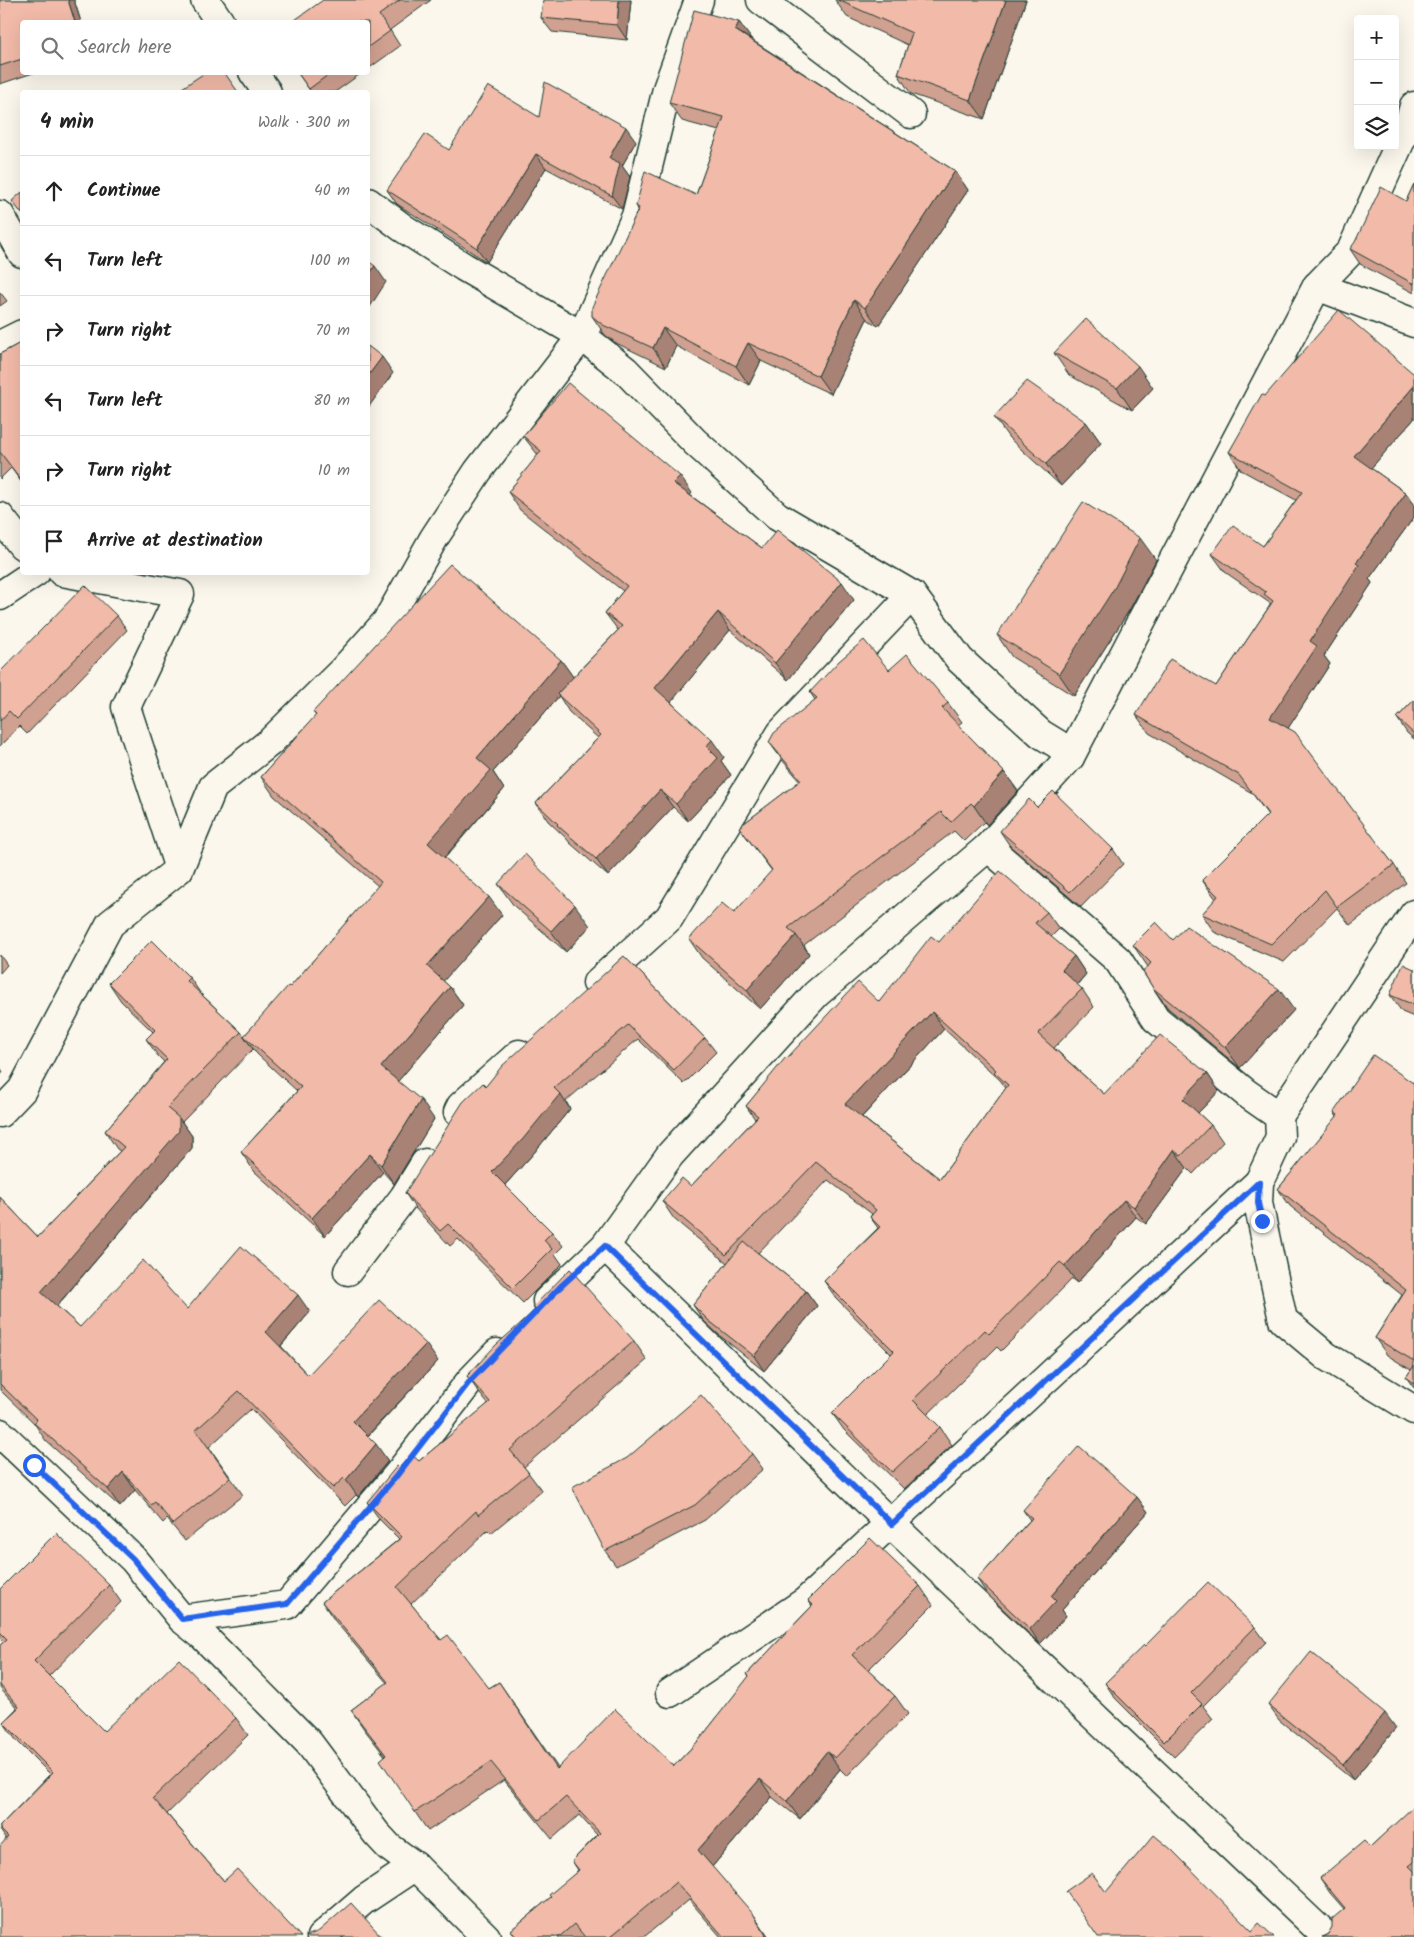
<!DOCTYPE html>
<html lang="en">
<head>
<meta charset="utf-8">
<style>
  body { margin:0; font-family:Kalam,sans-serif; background:#f2f2f2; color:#222 }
  .controls { position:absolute; right:15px; top:15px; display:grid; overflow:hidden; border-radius:5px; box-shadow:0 5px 20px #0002 }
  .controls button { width:45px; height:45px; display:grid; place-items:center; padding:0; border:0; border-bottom:1px solid #e0e0e0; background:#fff; color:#222; font:25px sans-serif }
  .stop { position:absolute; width:15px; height:15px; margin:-11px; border:4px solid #2563eb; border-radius:50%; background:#fff }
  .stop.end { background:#2563eb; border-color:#fff; box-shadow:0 1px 5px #0008 }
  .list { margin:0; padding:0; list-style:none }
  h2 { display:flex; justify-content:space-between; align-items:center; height:65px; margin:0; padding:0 20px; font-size:21px }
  h2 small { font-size:16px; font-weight:400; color:#767676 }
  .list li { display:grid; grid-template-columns:32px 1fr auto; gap:15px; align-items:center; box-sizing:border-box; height:70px; padding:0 20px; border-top:1px solid #e0e0e0 }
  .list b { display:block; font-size:19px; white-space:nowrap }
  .list em { font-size:16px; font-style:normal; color:#767676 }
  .icon { flex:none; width:28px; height:28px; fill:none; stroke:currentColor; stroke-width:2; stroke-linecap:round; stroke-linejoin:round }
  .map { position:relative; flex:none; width:1414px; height:1937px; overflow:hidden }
  .search { position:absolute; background:#fff; box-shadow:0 5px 20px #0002; left:20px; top:20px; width:350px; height:55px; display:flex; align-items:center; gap:12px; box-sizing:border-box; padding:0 18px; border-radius:5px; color:#767676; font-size:19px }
  .panel { position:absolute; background:#fff; box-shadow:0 5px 20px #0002; left:20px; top:90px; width:350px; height:485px; border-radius:5px }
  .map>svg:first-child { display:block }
</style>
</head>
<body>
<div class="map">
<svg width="1414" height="1937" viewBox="0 0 1414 1937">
  <rect width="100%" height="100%" fill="#fbf7ec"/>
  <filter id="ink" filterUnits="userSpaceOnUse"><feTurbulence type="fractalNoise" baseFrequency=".02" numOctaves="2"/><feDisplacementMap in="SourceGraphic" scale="10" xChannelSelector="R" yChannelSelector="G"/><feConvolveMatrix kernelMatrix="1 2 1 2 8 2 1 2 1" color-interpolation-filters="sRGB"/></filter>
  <g filter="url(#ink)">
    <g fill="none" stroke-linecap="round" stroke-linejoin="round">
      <g stroke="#1f3d34" stroke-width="31">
        <g id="street">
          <path d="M205 0 220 22"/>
          <path d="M761 0 911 114"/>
          <path d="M253 72 267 92"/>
          <path d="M368 202 403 228 464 267 582 336 626 371 695 442 777 516 912 595 960 660 1041 734 1059 745 1070 757"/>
          <path d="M0 215 22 253"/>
          <path d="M1317 286 1414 323"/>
          <path d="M0 345 22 334"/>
          <path d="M0 517 22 545"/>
          <path d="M62 572 180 594 126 707 179 869"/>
          <path d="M0 596 36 572"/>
          <path d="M988 847 1118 960 1156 1019 1246 1093 1279 1116 1280 1137 1259 1182 1258 1203 1283 1320 1326 1356 1414 1410"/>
          <path d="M597 983 669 918 781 733 912 595"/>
          <path d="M458 1112 461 1106 519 1054"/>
          <path d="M0 1113 22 1090 110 924 179 869 213 787 270 742 342 671 387 621 434 538 478 471 582 336 636 216 667 89 699 0"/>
          <path d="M1279 1116 1414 914"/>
          <path d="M605 1246 891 1524 1327 1937"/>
          <path d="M348 1271 404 1197 425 1163"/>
          <path d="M547 1301 605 1246 670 1155 816 994 988 847 1070 757 1317 286 1351 251 1410 120 1414 106"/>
          <path d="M0 1433 133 1559 182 1619 203 1636 309 1743 376 1833 389 1847 415 1866 364 1900 321 1937"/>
          <path d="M182 1619 287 1605 398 1474 470 1381 497 1353"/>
          <path d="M670 1693 806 1601 1259 1182"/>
          <path d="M415 1866 486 1937"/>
        </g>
      </g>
      <use href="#street" stroke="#fbf7ec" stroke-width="28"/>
    </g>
    <g fill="#d0a090" stroke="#1f3d34" fill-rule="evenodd">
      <path d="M0 0H74L81 22H22V72H36L0 84Z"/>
      <path d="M323 0H431L390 30 400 46 368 69V22Z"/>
      <path d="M631 0 627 40 552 32 541 18Z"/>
      <path d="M835 0H1026L984 119 911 94 898 74 908 45 847 17Z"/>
      <path d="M739 22 752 40 955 171 968 190 878 326 867 319 831 394 761 361 749 385 676 346 666 367 616 343 605 335 592 316 638 209 636 206 696 195 719 131 682 121 669 103Z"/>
      <path d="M297 72H363L335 92H311Z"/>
      <path d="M539 117 636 141 622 166 630 177 622 209 546 168 487 262 397 204 387 190 449 150Z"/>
      <path d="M1414 184V293L1360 264 1350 249 1406 201Z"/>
      <path d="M0 292 7 301 0 306Z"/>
      <path d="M22 342V483L11 468 0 479V354Z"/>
      <path d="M1054 353 1153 388 1132 410 1069 375Z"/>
      <path d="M1414 374V419L1371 468 1406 493 1414 504V517L1369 579 1372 583 1324 656 1330 664 1288 728 1394 865 1406 883 1350 925 1337 908 1284 962 1214 932 1202 914 1216 899 1202 880 1268 815 1252 793 1149 733 1136 715 1216 686 1271 604 1225 572 1212 554 1263 546 1296 500 1241 470 1229 452 1265 396Z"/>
      <path d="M994 417 1086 422 1101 443 1061 486 1009 438Z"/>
      <path d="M523 436 692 493 690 495 762 548 854 600 788 680 730 630 671 702 724 757 721 761 731 775 688 821 673 807 608 876 570 843 566 838 548 821 536 803 598 738 569 712 559 696 493 772 504 789 445 858 502 915 443 981 450 987 463 1005 398 1081 434 1119 394 1184 383 1172 325 1236 254 1171 241 1152 297 1091 257 1054 244 1036 290 987 378 886 274 796 261 777 316 716 313 712 561 660 573 677 618 630 605 613 623 591 520 510 508 492 538 455Z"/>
      <path d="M1156 560 1130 609 1074 696 1012 657 997 635Z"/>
      <path d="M117 616 127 630 27 734 19 726 0 746V672Z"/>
      <path d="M889 670 948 703 962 722 958 725 1004 772 1018 791 987 825 984 822 964 841 954 831 804 945 809 954 760 1009 702 958 689 939 734 913 772 871 739 827 800 781 783 761 769 742 815 700 810 692Z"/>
      <path d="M1414 700V739L1407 733 1397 718Z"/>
      <path d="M1037 807 1113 849 1123 864 1081 907 1010 846 1000 831Z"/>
      <path d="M498 884 590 926 566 952 514 906Z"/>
      <path d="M1047 912 1059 929 1051 937 1074 956 1086 974 1077 985 1082 989 1094 1007 1054 1048 1104 1094 1207 1073 1219 1091 1198 1113 1211 1125 1223 1142 1193 1174 1187 1168 1146 1224 1136 1217 1077 1283 1072 1279 1001 1351 997 1347 927 1415 940 1427 952 1445 904 1489 844 1430 832 1413 891 1354 836 1298 824 1281 878 1228 870 1217 872 1214 828 1180 758 1253 806 1291 817 1306 764 1371 719 1335 703 1320 693 1305 727 1263 674 1219 662 1201 691 1186 755 1119 746 1106 787 1058 879 1002 939 942ZM944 1029 1000 1080 1006 1088 940 1179 862 1117Z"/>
      <path d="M1173 940 1294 1010 1240 1068 1168 1008 1153 988 1148 967 1133 945Z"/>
      <path d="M0 955 7 965 0 973Z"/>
      <path d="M624 956 705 1038 716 1052 684 1084 638 1039 566 1101 570 1109 533 1154 505 1185 552 1232 563 1246 555 1254 562 1264 523 1303 458 1239 450 1246 415 1208 405 1193 486 1086Z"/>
      <path d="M1414 969V1017L1402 1012 1390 995Z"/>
      <path d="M190 978 201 994 241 1032 253 1049 182 1122 192 1136V1148L57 1306 80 1327 187 1309 310 1312 281 1346 308 1375 438 1361 368 1436 388 1461 358 1497 356 1495 345 1506 251 1409 209 1447 243 1495 185 1541 167 1519 163 1523 135 1490 120 1507 46 1441 34 1423 0 1390V1197L38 1237 120 1151 117 1149 105 1131 164 1062 158 1056 146 1039 153 1032 121 1001 109 983Z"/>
      <path d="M1414 1081V1388L1406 1377 1411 1370 1387 1355 1375 1338 1402 1295 1290 1206 1278 1189 1337 1117 1334 1112 1413 1083Z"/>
      <path d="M533 1307 634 1341 647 1360 524 1467 542 1491 491 1533 488 1530 411 1604 441 1640 489 1688 499 1682 558 1768 674 1766 700 1739 749 1677 747 1674 812 1606 808 1600 920 1586 933 1605 868 1670 895 1696 908 1714 847 1776 840 1769 800 1819 772 1797 712 1867 769 1937H721L689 1900 644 1937H516L511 1930 551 1897 578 1870 572 1861 597 1835 579 1815 552 1839 504 1780 428 1831 415 1812 385 1756 364 1729 351 1710 387 1683 335 1621 322 1602 399 1539 380 1520 367 1502 399 1468 419 1461 488 1404 480 1394 467 1376 535 1310Z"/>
      <path d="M752 1454 763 1469 705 1520 616 1566 605 1551Z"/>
      <path d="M1137 1497 1148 1512 1062 1610 1066 1616 1040 1644 987 1594 977 1579 1030 1520 1023 1510Z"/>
      <path d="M109 1585 121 1602 49 1676 104 1731 236 1718 248 1735 167 1814 224 1881 301 1937 6 1839 0 1830V1826L50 1774 16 1740 3 1722 17 1708 0 1688V1645L4 1642 0 1638V1589Z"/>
      <path d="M1255 1627 1266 1642 1203 1706 1213 1719 1174 1757 1115 1698 1105 1683 1145 1646Z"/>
      <path d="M1268 1705 1396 1728 1353 1780 1279 1720Z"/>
      <path d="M1414 1807V1937H1322L1328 1934 1344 1909 1330 1893 1320 1878 1370 1847Z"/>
    </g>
    <g fill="#a98276" stroke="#1f3d34">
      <path d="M68 0H74L81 22H75Z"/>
      <path d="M619 0H631L627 40 617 25Z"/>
      <path d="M1006 0H1026L984 119 970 100Z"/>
      <path d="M739 22 752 40 735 30Z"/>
      <path d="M626 127 636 141 622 166 630 177 622 209 612 196 609 158Z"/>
      <path d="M536 154 546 168 487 262 477 248Z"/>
      <path d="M955 171 968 190 878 326 865 308Z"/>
      <path d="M375 266 386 282 368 310V276Z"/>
      <path d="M854 300 867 319 831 394 818 376Z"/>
      <path d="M663 328 676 346 666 367 653 348Z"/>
      <path d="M748 343 761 361 749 385 736 366Z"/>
      <path d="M382 357 393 373 368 408V376Z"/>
      <path d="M1138 366 1153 388 1132 410 1117 388Z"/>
      <path d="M1414 386V419L1366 474 1354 456Z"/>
      <path d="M1086 422 1101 443 1061 486 1046 464Z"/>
      <path d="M680 476 692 493 686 501 673 483Z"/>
      <path d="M1406 493 1414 504V517L1369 579 1372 583 1324 656 1330 664 1283 736 1270 718 1310 641 1356 563Z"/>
      <path d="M1140 538 1156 560 1130 609 1074 696 1059 674Z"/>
      <path d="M842 582 854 600 788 680 775 663Z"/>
      <path d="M718 612 730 630 668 706 655 688Z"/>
      <path d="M561 660 574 678 557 694 559 696 493 772 504 789 441 861 428 843 477 758Z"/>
      <path d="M712 740 724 757 721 761 731 775 688 821 676 804 706 746Z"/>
      <path d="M1004 772 1018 791 987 825 974 806Z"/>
      <path d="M660 790 673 807 608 876 596 859Z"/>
      <path d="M489 897 502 915 440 985 427 966Z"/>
      <path d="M575 905 590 926 566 952 551 931Z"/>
      <path d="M796 935 809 954 760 1009 747 990Z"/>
      <path d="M1074 956 1086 974 1074 988 1062 970Z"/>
      <path d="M450 987 463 1005 394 1086 381 1067Z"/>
      <path d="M1279 989 1294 1010 1240 1068 1225 1047Z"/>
      <path d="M932 1012 944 1029 857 1122 845 1104Z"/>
      <path d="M0 1067 3 1072 0 1076Z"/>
      <path d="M1207 1073 1219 1091 1195 1116 1183 1099Z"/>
      <path d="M560 1094 570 1109 533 1154 503 1187 492 1172Z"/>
      <path d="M421 1100 434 1119 394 1184 381 1165Z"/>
      <path d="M179 1118 192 1136V1148L53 1310 41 1292Z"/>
      <path d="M1174 1150 1187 1168 1146 1224 1134 1207Z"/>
      <path d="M370 1154 383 1172 325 1236 312 1218Z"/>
      <path d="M1124 1200 1136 1217 1077 1283 1065 1266Z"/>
      <path d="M806 1291 817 1306 764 1371 754 1356Z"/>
      <path d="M298 1295 310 1312 278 1349 266 1332Z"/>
      <path d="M426 1344 438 1361 365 1438 353 1421Z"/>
      <path d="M376 1444 388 1461 358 1497 346 1480Z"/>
      <path d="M123 1472 135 1490 120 1507 108 1489Z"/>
      <path d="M1137 1497 1148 1512 1062 1610 1066 1616 1040 1644 1030 1629 1051 1596Z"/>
      <path d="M1385 1713 1396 1728 1353 1780 1343 1765Z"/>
      <path d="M827 1751 840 1769 800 1819 787 1801Z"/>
      <path d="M760 1779 772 1797 711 1868 698 1850Z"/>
      <path d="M754 1915 767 1934 769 1937H767Z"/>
    </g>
    <g fill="#f2baa8" stroke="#1f3d34" fill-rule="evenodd">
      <path d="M0 0H68L75 22H22V59L0 66Z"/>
      <path d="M323 0H400L379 15 390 31 368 47V22H292Z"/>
      <path d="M543 0H619L617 25 541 18Z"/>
      <path d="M838 0H1006L970 100 898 74 912 33Z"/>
      <path d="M694 10 739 22 735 30 955 171 865 308 854 300 818 376 748 343 736 366 663 328 653 348 603 325 592 316V307L639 208 636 206 645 171 696 195 724 117 669 103Z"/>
      <path d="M206 72H224L238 92H176Z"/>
      <path d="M297 72H332L309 89Z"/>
      <path d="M545 82 626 127 609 158 620 163 612 196 536 154 477 248 387 190 425 134 449 150 488 86 539 117Z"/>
      <path d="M1414 184V284L1350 249 1355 242 1381 187 1406 201Z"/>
      <path d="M22 192V214L12 201Z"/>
      <path d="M368 261 375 266 368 276Z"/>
      <path d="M1339 310 1414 374V386L1354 456 1406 493 1356 563 1359 565 1310 641 1317 646 1270 718 1295 732 1394 865 1337 907 1325 890 1271 944 1202 914 1218 896 1202 880 1268 814 1239 775 1136 715 1170 659 1216 686 1273 601 1264 594 1266 592 1212 554 1233 525 1263 546 1302 492 1229 452 1262 394 1265 396Z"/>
      <path d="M1086 319 1138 366 1117 388 1054 353Z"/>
      <path d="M22 342V481L0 452V354Z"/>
      <path d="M368 346 382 357 368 376Z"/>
      <path d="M1027 381 1086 422 1046 464 994 417Z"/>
      <path d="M568 383 680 476 673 483 762 548 777 530 842 582 775 663 718 612 655 688 712 740 706 746 718 758 676 804 660 790 596 859 557 825 558 824 536 803 601 735 557 694 622 626 605 613 627 586 508 492 541 451 523 436Z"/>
      <path d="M1083 502 1140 538 1115 587 1059 674 997 635Z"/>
      <path d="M450 564 561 660 477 758 491 770 428 843 489 897 427 966 450 987 381 1067 421 1100 381 1165 370 1154 312 1218 241 1152 301 1087 244 1036 288 986 290 987 381 882 261 777 316 715 313 712Z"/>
      <path d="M85 585 117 616 17 719 9 711 0 721V672Z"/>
      <path d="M864 640 889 670 907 654 948 703 942 708 1004 772 974 806 971 803 951 822 941 812 788 928 796 935 747 990 689 939 722 903 734 913 772 870 739 827 801 780 769 742 774 733 817 698 810 692 839 661Z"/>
      <path d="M1414 700V734L1397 718Z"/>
      <path d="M1053 791 1113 849 1070 892 1000 831 1029 799 1037 807Z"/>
      <path d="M525 854 575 905 551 931 498 884Z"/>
      <path d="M1000 871 1047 912 1035 923 1074 956 1062 970 1082 989 1038 1034 1104 1094 1160 1035 1207 1073 1183 1099 1211 1125 1181 1156 1174 1150 1134 1207 1124 1200 1065 1266 1060 1262 989 1334 985 1330 913 1400 940 1427 892 1472 832 1413 894 1351 824 1281 880 1227 870 1217 876 1210 816 1162 726 1255 662 1201 682 1178 691 1186 758 1116 746 1106 786 1057 787 1058 858 982 879 1002 931 936 939 942ZM932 1012 996 1070 994 1072 1008 1085 940 1179 845 1104Z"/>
      <path d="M1156 922 1173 940 1186 926 1279 989 1225 1047 1153 988 1143 972 1151 963 1133 945Z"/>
      <path d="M152 940 190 978 187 981 241 1032 167 1108 179 1118V1131L41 1292 80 1327 143 1260 187 1309 241 1246 298 1295 266 1332 308 1375 379 1300 426 1344 353 1421 376 1444 346 1480 344 1478 333 1488 239 1391 196 1430 230 1478 173 1524 155 1502 151 1505 123 1472 108 1489 34 1423 37 1420 0 1384V1197L38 1237 124 1147 105 1131 167 1059 146 1039 155 1030 109 983Z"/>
      <path d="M624 956 705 1038 674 1070 628 1025 554 1088 560 1094 523 1139 492 1172 552 1232 544 1240 552 1249 513 1288 448 1224 440 1231 405 1193 463 1102 483 1083 486 1086 502 1066Z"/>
      <path d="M1403 964 1414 969V1005L1390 995Z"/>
      <path d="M1373 1055 1413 1083 1414 1081V1361L1375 1338 1406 1290 1278 1189 1338 1115 1334 1112Z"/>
      <path d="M744 1242 806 1291 754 1356 708 1320 693 1305Z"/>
      <path d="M570 1269 634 1341 510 1450 529 1473 478 1515 476 1511 397 1587 441 1640 448 1635 489 1688 499 1682 557 1769 615 1709 674 1766 700 1739 749 1676 747 1674 813 1605 808 1600 870 1538 920 1586 852 1655 895 1696 835 1758 827 1751 787 1801 760 1779 698 1850 754 1915 767 1937H724L676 1882 610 1937H585L574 1924 559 1937H516L511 1930 551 1897 549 1895 579 1870 572 1861 600 1833 566 1797 539 1820 491 1762 415 1812 380 1760 386 1755 351 1710 388 1682 322 1602 402 1537 367 1502 397 1466 399 1468 412 1455 419 1461 490 1402 467 1376 496 1345 536 1310 533 1307Z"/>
      <path d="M1414 1366V1384L1406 1377Z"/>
      <path d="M701 1395 752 1454 695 1505 605 1551 572 1487 627 1458Z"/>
      <path d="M1079 1446 1137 1497 1051 1596 1056 1601 1030 1629 977 1579 1032 1518 1023 1510Z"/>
      <path d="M56 1533 109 1585 34 1661 104 1731 179 1659 236 1718 153 1798 224 1881 237 1869 301 1937H0V1846L8 1837 0 1829V1826L53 1772 3 1722 19 1707 0 1685V1645L7 1639 0 1632V1589Z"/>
      <path d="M1208 1582 1255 1627 1191 1693 1202 1704 1164 1742 1105 1683 1144 1645 1145 1646Z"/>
      <path d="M1311 1652 1385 1713 1343 1765 1268 1705Z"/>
      <path d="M1414 1806V1862L1409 1866 1414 1871V1937H1377L1376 1935 1373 1937H1322L1328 1934 1332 1927V1919L1345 1908 1320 1878 1364 1841 1370 1847Z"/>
      <path d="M1154 1835 1172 1850 1252 1931 1259 1923 1274 1937H1098L1066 1891 1092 1873 1106 1892Z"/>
      <path d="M351 1903 382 1937H306L309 1935 319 1931Z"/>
    </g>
  </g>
  <g fill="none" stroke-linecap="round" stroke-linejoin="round" filter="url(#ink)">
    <path stroke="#2563eb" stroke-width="6" d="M34 1465 133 1559 182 1619 287 1604 398 1474 470 1381 560 1287 605 1246 892 1524 1259 1182 1258 1203 1262 1221"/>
  </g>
</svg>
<div class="controls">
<button>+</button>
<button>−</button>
<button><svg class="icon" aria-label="layers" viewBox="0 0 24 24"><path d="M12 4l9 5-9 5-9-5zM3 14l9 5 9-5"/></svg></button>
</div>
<div class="stop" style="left:34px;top:1465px"></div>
<div class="stop end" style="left:1262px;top:1221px"></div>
<div class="search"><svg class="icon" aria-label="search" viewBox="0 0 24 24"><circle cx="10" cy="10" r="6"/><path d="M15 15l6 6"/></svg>Search here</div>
<section class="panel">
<h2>4 min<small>Walk · 300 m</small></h2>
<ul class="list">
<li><svg class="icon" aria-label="ahead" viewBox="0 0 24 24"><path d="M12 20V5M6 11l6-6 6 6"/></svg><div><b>Continue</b></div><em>40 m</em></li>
<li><svg class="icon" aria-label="left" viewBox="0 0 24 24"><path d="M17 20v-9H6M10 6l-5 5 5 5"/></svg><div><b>Turn left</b></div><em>100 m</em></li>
<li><svg class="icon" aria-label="right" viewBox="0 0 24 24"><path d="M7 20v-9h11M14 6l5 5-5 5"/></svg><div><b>Turn right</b></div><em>70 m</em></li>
<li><svg class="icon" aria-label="left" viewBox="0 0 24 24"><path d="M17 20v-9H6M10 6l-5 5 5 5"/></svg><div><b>Turn left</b></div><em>80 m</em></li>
<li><svg class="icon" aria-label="right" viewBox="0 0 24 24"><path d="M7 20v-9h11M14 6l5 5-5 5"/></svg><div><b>Turn right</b></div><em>10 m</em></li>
<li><svg class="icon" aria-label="arrive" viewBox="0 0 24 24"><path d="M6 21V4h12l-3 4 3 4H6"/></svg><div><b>Arrive at destination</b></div></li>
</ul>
</section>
</div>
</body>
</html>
